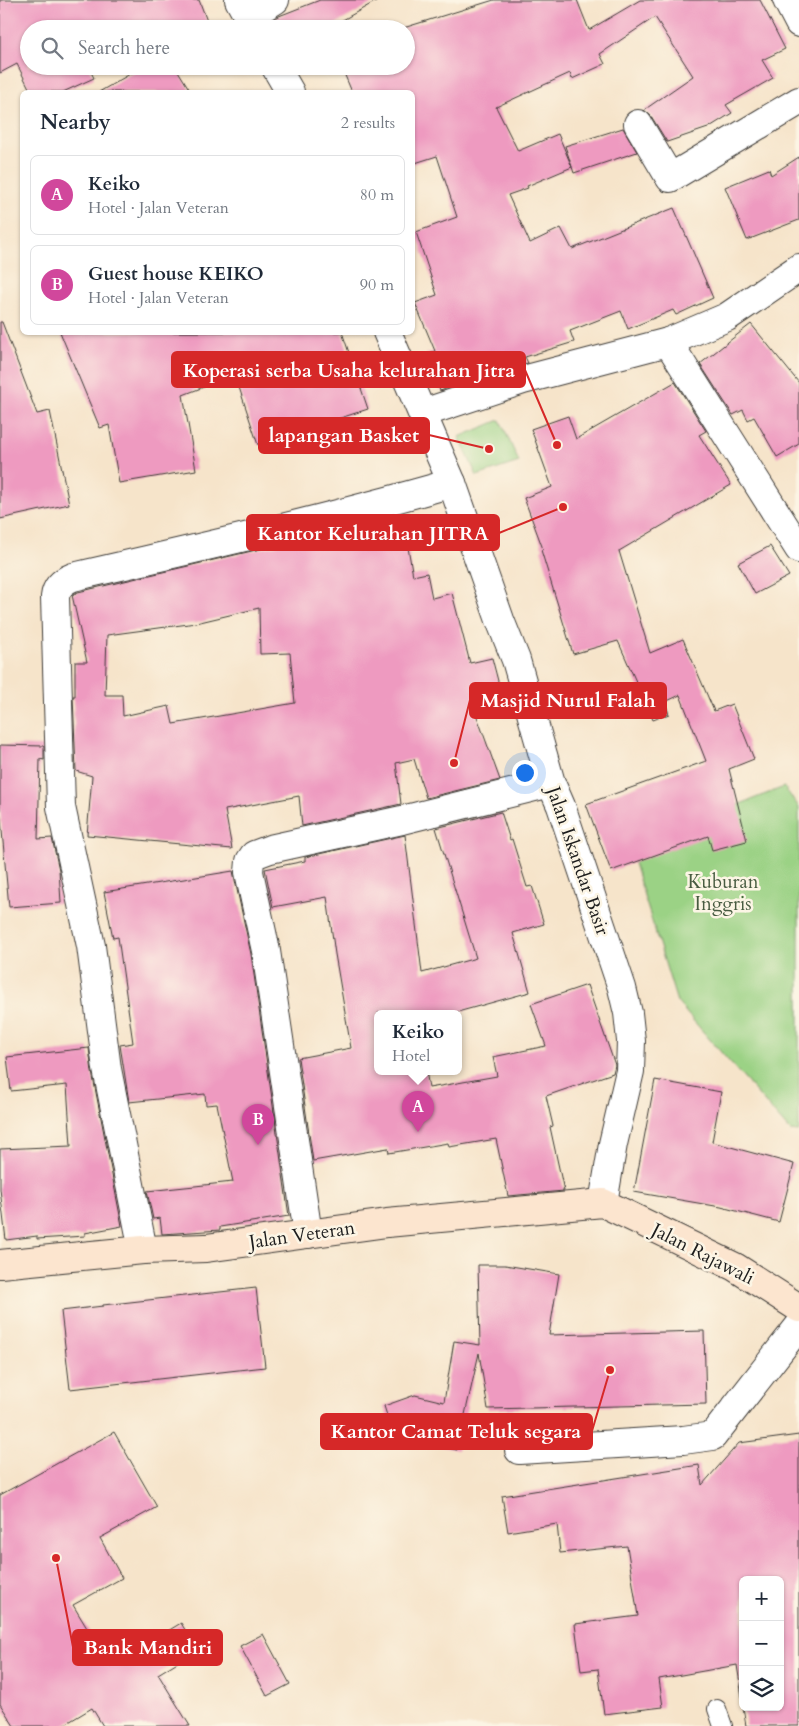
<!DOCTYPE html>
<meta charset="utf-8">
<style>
:root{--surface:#fff;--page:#f6f6f7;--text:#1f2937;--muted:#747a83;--line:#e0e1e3;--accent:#111827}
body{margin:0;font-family:Cardo,serif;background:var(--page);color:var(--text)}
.controls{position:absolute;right:15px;bottom:15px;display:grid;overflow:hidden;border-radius:8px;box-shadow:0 1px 4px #0004}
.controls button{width:45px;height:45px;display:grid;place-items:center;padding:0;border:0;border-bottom:1px solid var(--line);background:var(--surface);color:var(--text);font:25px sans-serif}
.you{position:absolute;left:524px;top:772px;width:18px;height:18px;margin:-12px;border:4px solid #fff;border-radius:50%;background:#1a73e8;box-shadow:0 0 0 8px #1a73e833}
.badge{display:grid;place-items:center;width:32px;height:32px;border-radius:50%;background:var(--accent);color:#fff;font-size:16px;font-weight:700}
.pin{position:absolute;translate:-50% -41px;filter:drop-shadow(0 1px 2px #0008)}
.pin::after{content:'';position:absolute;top:26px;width:18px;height:15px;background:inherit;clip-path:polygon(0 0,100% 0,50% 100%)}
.popup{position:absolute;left:374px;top:1010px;width:88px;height:65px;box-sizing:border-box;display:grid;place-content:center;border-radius:8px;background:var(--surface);filter:drop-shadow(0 1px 4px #0005);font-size:16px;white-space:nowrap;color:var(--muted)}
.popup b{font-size:19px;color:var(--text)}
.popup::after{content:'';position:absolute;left:50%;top:100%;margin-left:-10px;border:10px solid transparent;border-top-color:var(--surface)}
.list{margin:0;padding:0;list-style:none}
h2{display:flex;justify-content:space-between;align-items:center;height:65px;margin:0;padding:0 20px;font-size:21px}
h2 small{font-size:16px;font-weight:400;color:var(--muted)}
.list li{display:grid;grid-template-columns:32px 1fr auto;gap:15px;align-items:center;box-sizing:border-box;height:80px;margin:0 10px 10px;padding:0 10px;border:1px solid var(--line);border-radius:8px}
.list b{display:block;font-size:19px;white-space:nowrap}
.list p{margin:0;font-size:16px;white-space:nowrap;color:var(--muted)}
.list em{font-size:16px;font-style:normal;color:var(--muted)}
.icon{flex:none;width:28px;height:28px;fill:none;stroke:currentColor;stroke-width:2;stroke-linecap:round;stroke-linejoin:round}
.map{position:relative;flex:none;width:799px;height:1726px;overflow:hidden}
.search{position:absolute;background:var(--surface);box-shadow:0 1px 4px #0004;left:20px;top:20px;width:395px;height:55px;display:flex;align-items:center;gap:12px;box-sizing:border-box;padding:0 18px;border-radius:28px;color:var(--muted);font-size:19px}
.panel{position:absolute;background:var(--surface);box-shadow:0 1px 4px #0004;left:20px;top:90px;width:395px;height:245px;border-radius:8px}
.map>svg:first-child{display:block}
.green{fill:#9bd285;stroke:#5c7750}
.building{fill:#ee9ac0;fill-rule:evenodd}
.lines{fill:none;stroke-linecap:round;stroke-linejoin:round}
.lane-casing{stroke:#3d3a36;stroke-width:20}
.street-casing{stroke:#3d3a36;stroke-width:30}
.secondary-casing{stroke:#3d3a36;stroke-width:30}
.lane{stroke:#fff;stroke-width:18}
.street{stroke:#fff;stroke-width:28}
.secondary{stroke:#fce5cf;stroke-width:28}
.labels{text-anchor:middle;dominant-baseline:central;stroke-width:5;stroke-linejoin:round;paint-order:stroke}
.street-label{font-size:19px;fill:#1c1c1c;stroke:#fcf5e5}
.park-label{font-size:19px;fill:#485c41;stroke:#fcf5e5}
.leader{fill:none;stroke:#d62828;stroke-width:2}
.callout-dot{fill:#d62828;stroke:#fcf5e5;stroke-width:2}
.callout{fill:#d62828;stroke:#d62828;stroke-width:2}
.callout-label{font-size:20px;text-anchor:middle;font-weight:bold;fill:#fff}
</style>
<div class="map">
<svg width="799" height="1726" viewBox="0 0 799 1726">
<rect width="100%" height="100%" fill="#fcf5e5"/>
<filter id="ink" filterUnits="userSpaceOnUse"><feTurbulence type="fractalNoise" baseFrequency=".02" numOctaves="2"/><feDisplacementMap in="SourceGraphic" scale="10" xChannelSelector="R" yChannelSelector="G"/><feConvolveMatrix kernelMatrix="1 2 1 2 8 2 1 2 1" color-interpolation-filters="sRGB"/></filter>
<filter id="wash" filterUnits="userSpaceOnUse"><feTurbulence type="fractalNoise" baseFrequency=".0096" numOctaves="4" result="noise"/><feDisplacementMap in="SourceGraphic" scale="20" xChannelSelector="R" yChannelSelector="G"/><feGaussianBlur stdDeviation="1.12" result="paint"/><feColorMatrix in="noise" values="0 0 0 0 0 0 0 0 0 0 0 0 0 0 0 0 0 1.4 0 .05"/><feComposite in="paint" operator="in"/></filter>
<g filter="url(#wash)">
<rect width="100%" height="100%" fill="#f6e4ca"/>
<!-- green -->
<g class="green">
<path d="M500,420L519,462L477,476L459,437Z"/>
<path d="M784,787L799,807V1132L790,1131L677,1002L629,847Z"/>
</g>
<g id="blocks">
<!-- building -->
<g class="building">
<path d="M0,0H199L210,29H29V66H88L94,78L63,92H31L17,64L0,73Z"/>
<path d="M320,0H378L327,29H271L269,22L279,16Z"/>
<path d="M494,0H577L589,30L640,0H760L785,49L762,60L773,78L726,105L732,113L708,128L667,142L651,116L644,110L693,76L655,17L600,54L605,64L572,79L570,73L496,107L518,151L558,134L572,167L527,186L528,188L508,195L530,243L561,228L572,249L674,208L713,298L676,315L673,310L628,329L621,311L570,331L574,342L525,357L528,363L501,371L500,369L440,391L426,354L435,351L415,303L437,295L416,232L457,217L437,156L412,164V92H352L341,66H406V29H400Z"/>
<path d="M144,66H175L191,92H99Z"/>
<path d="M623,128L637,152L574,173L565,146Z"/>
<path d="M799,157V220L747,240L725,187L769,169L771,175Z"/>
<path d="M0,322H2L37,414L50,411L69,504L0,519Z"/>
<path d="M751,324L799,383V444L777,457L754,417L748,420L743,410L733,415L700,364Z"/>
<path d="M60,332H342L368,409L258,445L235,375L183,395L196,470L119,483L109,425L100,428Z"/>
<path d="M675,382L706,431L699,435L731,485L619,551L650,653L683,639L714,711L732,704L754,759L729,769L747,841L712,850L708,836L611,871L586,804L706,761L680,695L665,702L669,714L653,720L618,641L573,654L541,550L543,549L524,498L552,487L531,429L568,416L576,439Z"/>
<path d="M402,513L413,576L427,573L432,598L452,593L470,663L492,658L504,704L475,711L500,780L426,798L414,759L396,763L401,804L302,826L299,796L225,810L232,849L87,835L92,776L76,771L73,696H75V662H87L72,595L78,592L345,529ZM259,608L260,654L290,653L295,703L173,724L169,706L123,716L122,695H105L107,635L196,623Z"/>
<path d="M770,546L789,576L755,594L738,563Z"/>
<path d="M0,745L44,746V760L40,759L38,839L52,838L59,870L61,903L9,907L0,809Z"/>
<path d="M501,812L510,840L512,839L527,887L532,886L544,924L513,933L530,992L454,1013H378V1071H426L429,1088L497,1076L493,1057L546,1046L531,1004L587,985L615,1065L613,1073L546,1096L553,1126L550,1127L564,1191L508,1196L496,1139L449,1147L448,1143L389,1153L388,1148L313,1161L298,1058L351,1048L335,954L327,897L273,907L265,869L305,861V857L405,835L422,973L476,958L436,828Z"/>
<path d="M233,871L251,954L289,1216L220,1227V1230L162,1234L160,1218L153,1219L147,1191L233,1182L217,1104L206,1105L205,1094L129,1102L120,1045L133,1043L118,937L113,938L104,892Z"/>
<path d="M89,1048L92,1072L122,1226L85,1233V1236L37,1239V1236L6,1240L0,1189V1149L71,1146L67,1085L11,1091L7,1057Z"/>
<path d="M655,1080L721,1092L712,1142L794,1164L779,1222L721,1207L634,1192Z"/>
<path d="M478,1265H505L559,1274L549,1335L704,1331L706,1404L488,1409L479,1353L457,1450L416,1441L397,1447L384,1406L415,1395L444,1402L454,1341L480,1345Z"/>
<path d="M256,1288L265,1367L70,1389L61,1311L103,1306V1305Z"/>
<path d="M114,1432L157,1507L100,1538L122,1578L73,1605L110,1666L181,1623L197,1650L158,1674L190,1726H103L92,1708L62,1726H14L0,1704V1495Z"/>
<path d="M799,1435V1726H746L743,1707H780V1580H743V1703L737,1665L659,1679L663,1707L604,1714L598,1669L581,1671L575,1624L638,1616L627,1546L560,1553L557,1524L508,1532L502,1496L699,1465L702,1485L739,1443Z"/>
<path d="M263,1634L290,1684L267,1696L240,1646Z"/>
</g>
</g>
</g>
<g filter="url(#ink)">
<use href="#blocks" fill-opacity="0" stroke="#3d3a36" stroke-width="1"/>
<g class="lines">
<defs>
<path id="lane" d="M717,1709L723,1726"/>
<g id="street">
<path d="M239,0L255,29"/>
<path d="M787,0L799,23"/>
<path d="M249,16L275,0"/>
<path d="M275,66L290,92"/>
<path d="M638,124L670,178L799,101"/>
<path d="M387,332L452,483L500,620L516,660L551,783L561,806L622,988L628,1013L631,1041L630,1071L613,1144L603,1203"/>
<path d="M668,342L799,549"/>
<path d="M423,413L523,380L668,342L727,317L799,268"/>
<path d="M308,1234L266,951L249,872L250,861L254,855L270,849L402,820L551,783"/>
<path d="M143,1250L107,1069L91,946L61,807L55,597C56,587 63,581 73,577C200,548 327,519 452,483"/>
<path d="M519,1450L683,1440L713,1436L799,1326"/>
</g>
<path id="secondary" d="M0,1264L143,1250L206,1248L387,1223L603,1203L735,1267L799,1308"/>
</defs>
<!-- lane casing -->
<use href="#lane" class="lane-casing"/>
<!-- street casing -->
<use href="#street" class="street-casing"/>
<!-- secondary casing -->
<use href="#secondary" class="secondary-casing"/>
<!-- lane -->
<use href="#lane" class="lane"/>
<!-- street -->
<use href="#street" class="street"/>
<!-- secondary -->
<use href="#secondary" class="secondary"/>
</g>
</g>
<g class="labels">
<!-- street labels -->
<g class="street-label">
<text transform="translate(578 861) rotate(71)">Jalan Iskandar Basir</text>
<text transform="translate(302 1235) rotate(-8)">Jalan Veteran</text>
<text transform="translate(703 1254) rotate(27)">Jalan Rajawali</text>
</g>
<!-- park labels -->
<g class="park-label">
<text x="723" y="882">Kuburan<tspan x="723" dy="22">Inggris</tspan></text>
</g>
</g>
<!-- callouts -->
<path class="leader" d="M557 445L525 370M489 449L429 435M563 507L499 533M454 763L470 700M610 1370L592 1431M56 1558L73 1647"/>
<g class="callout-dot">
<circle cx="557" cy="445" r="5"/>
<circle cx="489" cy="449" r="5"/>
<circle cx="563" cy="507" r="5"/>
<circle cx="454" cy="763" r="5"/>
<circle cx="610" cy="1370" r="5"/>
<circle cx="56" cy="1558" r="5"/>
</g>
<g class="callout">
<rect x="172" y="352" width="353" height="35" rx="5"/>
<rect x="259" y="418" width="170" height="35" rx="5"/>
<rect x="247" y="515" width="252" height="35" rx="5"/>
<rect x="470" y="683" width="196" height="35" rx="5"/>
<rect x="321" y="1414" width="271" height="35" rx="5"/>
<rect x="73" y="1630" width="149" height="35" rx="5"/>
</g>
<g class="callout-label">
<text x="349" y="377">Koperasi serba Usaha kelurahan Jitra</text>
<text x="344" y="442">lapangan Basket</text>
<text x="373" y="540">Kantor Kelurahan JITRA</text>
<text x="568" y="707">Masjid Nurul Falah</text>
<text x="456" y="1438">Kantor Camat Teluk segara</text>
<text x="148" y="1654">Bank Mandiri</text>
</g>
</svg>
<div class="controls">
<button>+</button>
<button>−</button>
<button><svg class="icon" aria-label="layers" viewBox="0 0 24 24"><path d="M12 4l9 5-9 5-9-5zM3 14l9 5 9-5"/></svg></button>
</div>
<div class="you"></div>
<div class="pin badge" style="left:418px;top:1132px;background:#d1479c">A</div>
<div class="popup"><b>Keiko</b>Hotel</div>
<div class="pin badge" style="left:258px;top:1145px;background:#d1479c">B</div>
<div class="search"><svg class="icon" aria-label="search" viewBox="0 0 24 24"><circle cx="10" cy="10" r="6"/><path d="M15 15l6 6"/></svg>Search here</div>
<section class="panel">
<h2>Nearby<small>2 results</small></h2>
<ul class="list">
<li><span class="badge" style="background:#d1479c">A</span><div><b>Keiko</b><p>Hotel · Jalan Veteran</p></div><em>80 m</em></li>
<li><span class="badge" style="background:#d1479c">B</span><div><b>Guest house KEIKO</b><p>Hotel · Jalan Veteran</p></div><em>90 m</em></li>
</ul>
</section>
</div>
